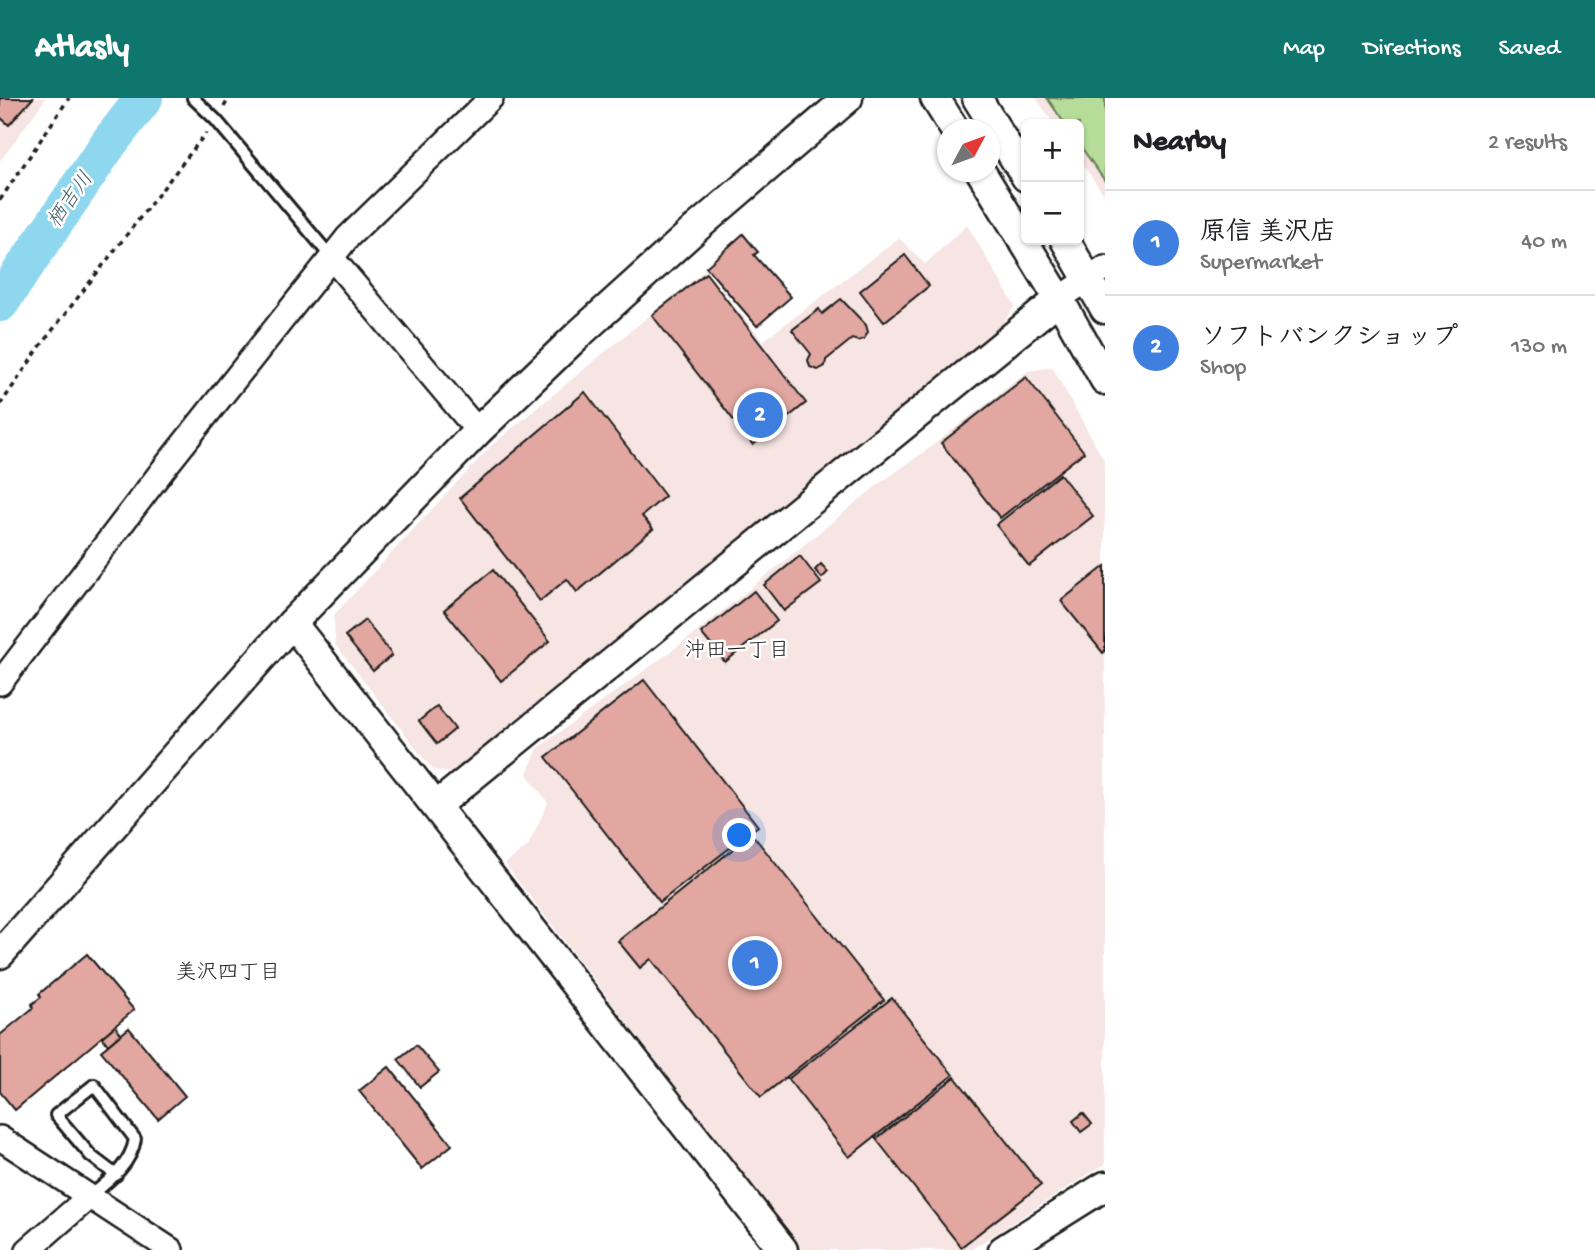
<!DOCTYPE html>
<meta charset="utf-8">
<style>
:root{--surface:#fff;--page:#f6f6f6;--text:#202124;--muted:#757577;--line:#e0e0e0;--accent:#0f766e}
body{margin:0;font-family:"Gochi Hand","Klee One",sans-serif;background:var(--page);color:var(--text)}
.controls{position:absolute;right:21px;top:21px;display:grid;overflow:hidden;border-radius:10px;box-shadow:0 2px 5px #0004}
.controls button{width:63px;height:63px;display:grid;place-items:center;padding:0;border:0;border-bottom:2px solid var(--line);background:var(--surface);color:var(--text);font:35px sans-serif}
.compass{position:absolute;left:937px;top:21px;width:63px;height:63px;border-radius:50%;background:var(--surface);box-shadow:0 2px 5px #0004;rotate:49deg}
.you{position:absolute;left:740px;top:738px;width:24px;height:24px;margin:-18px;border:5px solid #fff;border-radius:50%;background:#1a73e8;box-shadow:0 0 0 10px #1a73e833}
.badge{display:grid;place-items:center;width:46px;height:46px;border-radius:50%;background:var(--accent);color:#fff;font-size:23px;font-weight:700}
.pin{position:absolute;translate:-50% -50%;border:4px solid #fff;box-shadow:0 2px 7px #0006}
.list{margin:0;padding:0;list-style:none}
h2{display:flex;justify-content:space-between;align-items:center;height:91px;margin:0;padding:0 28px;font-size:30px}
h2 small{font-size:23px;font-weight:400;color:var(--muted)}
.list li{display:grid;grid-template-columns:46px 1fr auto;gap:21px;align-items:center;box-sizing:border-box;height:105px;padding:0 28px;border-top:2px solid var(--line)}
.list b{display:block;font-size:26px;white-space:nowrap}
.list p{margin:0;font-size:23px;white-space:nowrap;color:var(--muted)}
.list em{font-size:23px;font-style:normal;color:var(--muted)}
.map{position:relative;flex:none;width:1105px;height:1152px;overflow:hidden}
header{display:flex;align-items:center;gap:42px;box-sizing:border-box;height:98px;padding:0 35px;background:var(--accent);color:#fff}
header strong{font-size:33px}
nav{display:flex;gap:38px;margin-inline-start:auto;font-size:24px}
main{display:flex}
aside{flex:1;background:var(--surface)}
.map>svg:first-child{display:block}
.built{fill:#f6e5e2}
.garden{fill:#b5dd99;stroke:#687c5a;stroke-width:2}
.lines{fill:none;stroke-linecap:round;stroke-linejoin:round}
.river{stroke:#8ed7ef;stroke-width:38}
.building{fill:#e1a7a0;stroke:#1c1c1c;stroke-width:2}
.service-casing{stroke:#1c1c1c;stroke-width:16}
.minor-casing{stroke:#1c1c1c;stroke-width:28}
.tertiary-casing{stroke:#1c1c1c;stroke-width:33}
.path{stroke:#1c1c1c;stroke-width:3.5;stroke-dasharray:5 5;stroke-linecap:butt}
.service{stroke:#fff;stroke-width:10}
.minor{stroke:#fff;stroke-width:23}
.tertiary{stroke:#fff;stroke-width:28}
.labels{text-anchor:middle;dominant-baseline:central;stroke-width:5;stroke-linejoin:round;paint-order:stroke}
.water-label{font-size:21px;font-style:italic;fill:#445d66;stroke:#fff}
.neighbourhood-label{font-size:21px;fill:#1c1c1c;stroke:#fff}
</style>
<header>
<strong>Atlasly</strong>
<nav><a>Map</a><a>Directions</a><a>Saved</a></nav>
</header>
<main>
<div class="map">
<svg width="1105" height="1152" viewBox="0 0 1105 1152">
<rect width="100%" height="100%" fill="#fff"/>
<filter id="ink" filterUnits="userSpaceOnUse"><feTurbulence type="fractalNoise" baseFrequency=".0143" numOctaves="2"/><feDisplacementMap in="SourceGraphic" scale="14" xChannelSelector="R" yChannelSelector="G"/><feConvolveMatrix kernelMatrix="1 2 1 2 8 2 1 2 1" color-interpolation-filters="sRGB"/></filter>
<g filter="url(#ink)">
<!-- built -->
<g class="built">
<path d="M0,0H46L0,63Z"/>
<path d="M1036,0H1105V98L1079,61V26H1054Z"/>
<path d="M967,127L1015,208L1004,224L451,675L433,672L335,546L334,517L491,348L705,172L763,243L899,140L925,166Z"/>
<path d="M1052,269L1105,364V1066L970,1152H802L505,766L528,748L548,705L527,676L538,650L688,541L879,386L931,349L1028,273Z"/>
</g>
<!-- garden -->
<path class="garden" d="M1047,0H1105V83L1079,46V26H1065Z"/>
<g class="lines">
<!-- river -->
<path class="river" d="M0,205L109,45L144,0"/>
</g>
<!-- building -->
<g class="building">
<path d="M0,0H33L9,27L0,19Z"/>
<path d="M743,136L758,154L754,157L791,199L757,228L706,169Z"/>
<path d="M905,157L929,188L884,224L860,193Z"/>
<path d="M706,175L806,305L753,347L652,217Z"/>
<path d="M841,201L866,227L868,234L864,241L858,243L852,241L826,262L825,268L818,272L810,269L808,262L811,256L792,232L819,211L822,216Z"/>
<path d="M1026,279L1084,354L1000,420L941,345Z"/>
<path d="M585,294L665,398L642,418L653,431L577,494L567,481L540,503L460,400Z"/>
<path d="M1060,376L1093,418L1029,468L996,427Z"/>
<path d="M800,458L821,485L784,513L764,487Z"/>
<path d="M821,466L828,474L822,480L815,472Z"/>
<path d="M1105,468V553L1103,555L1061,503Z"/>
<path d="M493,472L550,543L501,583L444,512Z"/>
<path d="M754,493L777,523L725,564L701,535Z"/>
<path d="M365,522L392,557L373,573L345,538Z"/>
<path d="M644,582L758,728L660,804L546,659Z"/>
<path d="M437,608L455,631L437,646L419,623Z"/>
<path d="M752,736L884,902L761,999L651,861L640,870L618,843Z"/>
<path d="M87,856L134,912L15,1012L0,994V937L33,910L32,906L41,899L39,896Z"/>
<path d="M892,900L953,977L849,1059L788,981Z"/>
<path d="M115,928L121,936L108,947L102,939Z"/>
<path d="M129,930L185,998L158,1021L101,953Z"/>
<path d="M416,947L439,974L420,989L398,961Z"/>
<path d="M389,969L452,1047L422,1071L359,993Z"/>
<path d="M955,979L1041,1087L961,1149L876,1041Z"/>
<path d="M1083,1015L1092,1026L1081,1034L1073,1023Z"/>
</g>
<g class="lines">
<defs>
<g id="service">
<path d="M193,0L216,22L332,160"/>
<path d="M89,1099C109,1083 131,1067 135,1041L94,987L56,1017L91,1058L116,1077"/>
</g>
<g id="minor">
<path d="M332,160L478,333"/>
<path d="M1059,201L1105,170"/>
<path d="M0,585L165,369L348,139L491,0"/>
<path d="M0,1040L171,1152"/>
<path d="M28,1152L89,1099"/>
</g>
<g id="tertiary">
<path d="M935,0L955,32"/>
<path d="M977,0L1026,79"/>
<path d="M981,74L1059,201L1105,282"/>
<path d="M1065,142L1105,211"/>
<path d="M292,525L783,1152"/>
<path d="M436,708L1059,201"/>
<path d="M0,856L292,525L478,333L578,237L694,132L848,0"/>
<path d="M1003,1152L1105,1088"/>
</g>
</defs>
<!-- service casing -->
<use href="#service" class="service-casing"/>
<!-- minor casing -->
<use href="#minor" class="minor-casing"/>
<!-- tertiary casing -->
<use href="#tertiary" class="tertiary-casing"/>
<!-- path -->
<g class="path">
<path d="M224,9L229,0"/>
<path d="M0,102L69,0"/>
<path d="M0,307L44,243L206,35"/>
</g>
<!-- service -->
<use href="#service" class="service"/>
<!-- minor -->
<use href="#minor" class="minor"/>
<!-- tertiary -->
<use href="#tertiary" class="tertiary"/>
</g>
</g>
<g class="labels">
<!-- water labels -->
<g class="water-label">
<text transform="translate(72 103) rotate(-55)">栖吉川</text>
</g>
<!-- neighbourhood labels -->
<g class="neighbourhood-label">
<text x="737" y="554">沖田一丁目</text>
<text x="228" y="876">美沢四丁目</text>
</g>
</g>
</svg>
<div class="controls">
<button>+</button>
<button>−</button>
</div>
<svg class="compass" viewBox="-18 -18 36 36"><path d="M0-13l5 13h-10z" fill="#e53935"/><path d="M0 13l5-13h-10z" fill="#757577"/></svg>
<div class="you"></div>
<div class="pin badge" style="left:755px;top:865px;background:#3f7fe0">1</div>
<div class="pin badge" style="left:760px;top:317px;background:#3f7fe0">2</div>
</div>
<aside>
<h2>Nearby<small>2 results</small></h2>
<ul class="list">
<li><span class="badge" style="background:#3f7fe0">1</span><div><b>原信 美沢店</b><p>Supermarket</p></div><em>40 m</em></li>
<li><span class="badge" style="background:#3f7fe0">2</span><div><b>ソフトバンクショップ</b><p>Shop</p></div><em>130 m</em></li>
</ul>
</aside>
</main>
